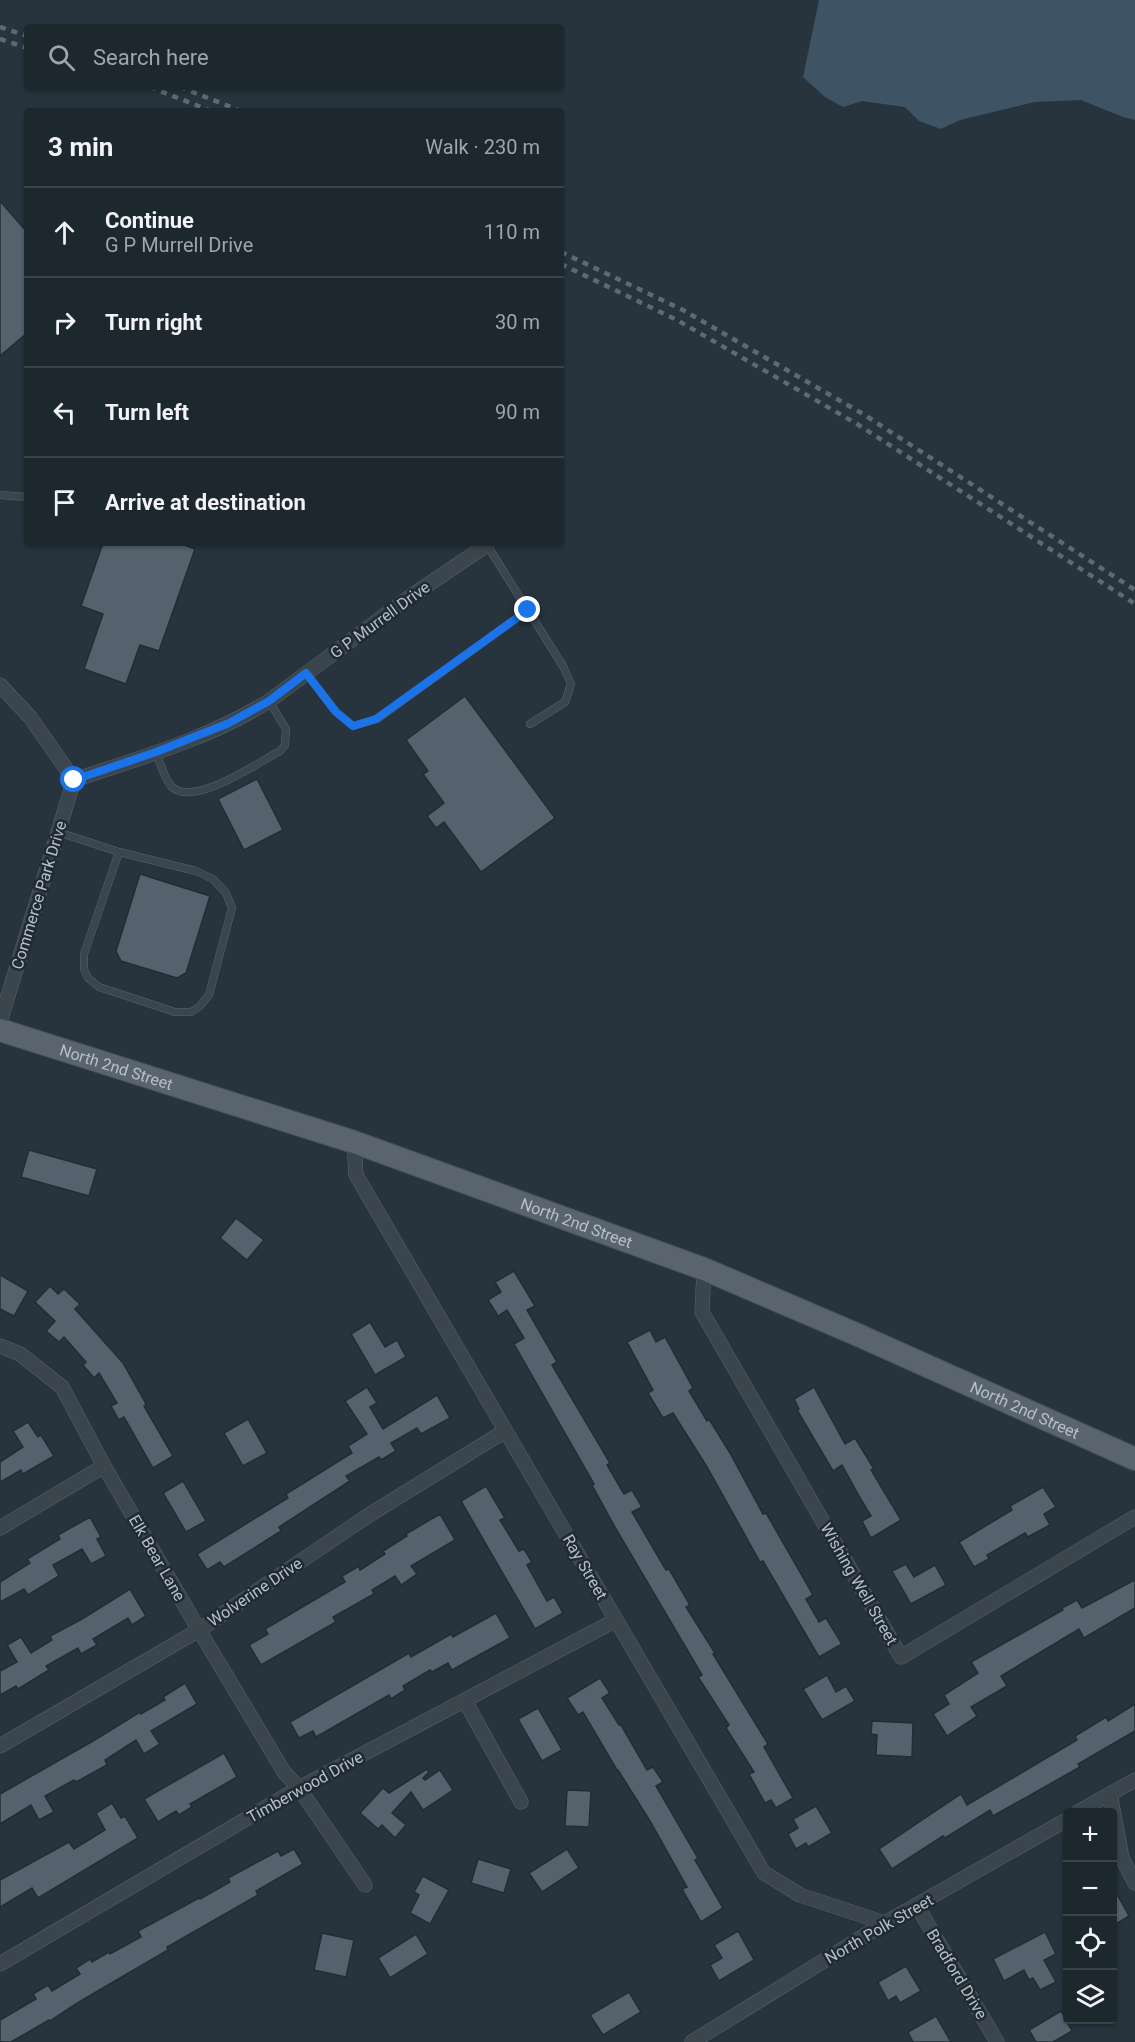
<!DOCTYPE html>
<meta charset="utf-8">
<style>
:root{--surface:#1d272e;--page:#252f36;--text:#f1f3f6;--muted:#a0a5aa;--line:#3b444a}
body{margin:0;font-family:Roboto,sans-serif;background:var(--page);color:var(--text)}
.controls{position:absolute;right:18px;bottom:18px;display:grid;overflow:hidden;border-radius:6px;box-shadow:0 2px 4px #0004}
.controls button{width:54px;height:54px;display:grid;place-items:center;padding:0;border:0;border-bottom:2px solid var(--line);background:var(--surface);color:var(--text);font:30px sans-serif}
.stop{position:absolute;width:18px;height:18px;margin:-14px;border:4px solid #1a73e8;border-radius:50%;background:#fff}
.stop.end{background:#1a73e8;border-color:#fff;box-shadow:0 2px 6px #0008}
.list{margin:0;padding:0;list-style:none}
h2{display:flex;justify-content:space-between;align-items:center;height:78px;margin:0;padding:0 24px;font-size:26px}
h2 small{font-size:20px;font-weight:400;color:var(--muted)}
.list li{display:grid;grid-template-columns:39px 1fr auto;gap:18px;align-items:center;box-sizing:border-box;height:90px;padding:0 24px;border-top:2px solid var(--line)}
.list b{display:block;font-size:22px;white-space:nowrap}
.list p{margin:0;font-size:20px;white-space:nowrap;color:var(--muted)}
.list em{font-size:20px;font-style:normal;color:var(--muted)}
.icon{flex:none;width:33px;height:33px;fill:none;stroke:currentColor;stroke-width:2;stroke-linecap:round;stroke-linejoin:round}
.map{position:relative;flex:none;width:1135px;height:2042px;overflow:hidden}
.search{position:absolute;background:var(--surface);box-shadow:0 2px 4px #0004;left:24px;top:24px;width:540px;height:66px;display:flex;align-items:center;gap:15px;box-sizing:border-box;padding:0 21px;border-radius:6px;color:var(--muted);font-size:22px}
.panel{position:absolute;background:var(--surface);box-shadow:0 2px 4px #0004;left:24px;top:108px;width:540px;height:438px;border-radius:6px}
.map>svg:first-child{display:block}
.water{fill:#3e5465}
.building{fill:#55626e;stroke:#222c35;stroke-width:1.5}
.lines{fill:none;stroke-linecap:round;stroke-linejoin:round}
.lane-casing{stroke:#59636c;stroke-width:8}
.street-casing{stroke:#59636c;stroke-width:15}
.primary-casing{stroke:#47515a;stroke-width:24}
.lane{stroke:#3b454e;stroke-width:7}
.street{stroke:#3b454e;stroke-width:14}
.primary{stroke:#59646e;stroke-width:22}
.rail{stroke:#5d6a75;stroke-width:4.5;stroke-dasharray:6 6;stroke-linecap:butt}
.route{stroke:#1a73e8;stroke-width:8}
.labels{text-anchor:middle;dominant-baseline:central;stroke-width:5;stroke-linejoin:round;paint-order:stroke}
.street-label{font-size:16px;fill:#b7c0c9;stroke:#1f2a33}
</style>
<div class="map">
<svg width="1135" height="2042" viewBox="0 0 1135 2042">
<rect width="100%" height="100%" fill="#27343e"/>
<!-- water -->
<path class="water" d="M819,0H1135V120L1123,117L1081,100L1035,102L960,120L941,129L919,121L905,107L862,101L843,107L825,97L803,77Z"/>
<!-- building -->
<g class="building">
<path d="M0,201L27,232V333L0,356Z"/>
<path d="M103,543H179L195,549L159,651L140,645L126,684L84,669L103,614L81,606Z"/>
<path d="M465,696L555,818L481,872L444,822L436,828L427,816L444,803L423,774L428,771L406,740Z"/>
<path d="M257,779L283,830L244,850L218,799Z"/>
<path d="M140,874L210,896L186,973L177,978L121,961L116,951Z"/>
<path d="M29,1150L97,1169L89,1196L21,1177Z"/>
<path d="M236,1218L264,1240L247,1260L220,1238Z"/>
<path d="M514,1271L535,1306L527,1310L557,1362L552,1365L610,1463L607,1465L624,1494L632,1490L642,1507L632,1512L666,1570L669,1569L690,1605L686,1607L715,1653L713,1654L768,1744L764,1747L793,1798L776,1808L771,1800L765,1803L749,1774L754,1772L726,1728L729,1725L698,1677L702,1675L616,1529L592,1485L594,1484L514,1344L524,1338L507,1310L498,1316L488,1300L501,1292L495,1282Z"/>
<path d="M0,1275L28,1291L14,1316L0,1309Z"/>
<path d="M50,1286L58,1294L64,1289L80,1304L75,1309L123,1363L146,1404L144,1406L173,1456L153,1468L124,1417L119,1420L111,1406L117,1403L99,1373L94,1378L83,1365L86,1362L64,1337L59,1342L46,1331L55,1321L35,1302Z"/>
<path d="M370,1322L385,1347L397,1340L406,1357L375,1375L351,1334Z"/>
<path d="M650,1330L656,1342L665,1337L693,1388L689,1391L707,1421L709,1419L730,1453L763,1514L766,1513L813,1595L806,1599L819,1622L826,1618L842,1644L819,1657L763,1561L760,1562L707,1467L673,1413L663,1418L648,1393L653,1390L627,1342Z"/>
<path d="M367,1387L377,1403L370,1407L383,1429L437,1395L450,1418L421,1434L417,1428L391,1443L396,1451L381,1460L379,1457L346,1476L350,1481L279,1527L281,1531L224,1567L220,1562L207,1570L197,1554L288,1498L286,1494L352,1453L348,1446L367,1434L345,1401Z"/>
<path d="M814,1387L845,1444L855,1438L874,1469L871,1470L901,1520L871,1538L862,1521L871,1516L859,1496L842,1465L833,1471L797,1410L799,1409L794,1399Z"/>
<path d="M248,1419L267,1453L243,1466L224,1433Z"/>
<path d="M28,1422L38,1437L41,1435L54,1456L23,1474L21,1470L0,1482V1462L23,1447L13,1431Z"/>
<path d="M183,1481L206,1521L186,1532L163,1493Z"/>
<path d="M486,1486L505,1518L500,1520L519,1551L524,1549L532,1562L527,1565L547,1601L554,1597L563,1613L535,1629L461,1501Z"/>
<path d="M1043,1487L1056,1507L1044,1514L1050,1525L1028,1537L1025,1533L987,1555L989,1559L974,1567L959,1542L1012,1510L1010,1506Z"/>
<path d="M440,1514L455,1540L411,1566L417,1574L401,1585L395,1576L372,1590L374,1594L333,1617L336,1622L261,1665L249,1645L268,1634L265,1629L345,1582L342,1576L359,1566L360,1570L385,1554L383,1551L407,1536L406,1534Z"/>
<path d="M90,1517L101,1537L97,1539L106,1556L91,1564L82,1549L53,1565L59,1576L28,1595L24,1589L0,1602V1582L30,1563L27,1559L60,1539L58,1535Z"/>
<path d="M906,1564L914,1577L935,1565L946,1585L911,1604L892,1571Z"/>
<path d="M1135,1580V1608L1084,1638L1079,1629L1001,1676L1007,1686L971,1707L977,1716L947,1736L933,1714L949,1704L944,1695L978,1673L971,1662L1063,1610L1062,1608L1077,1600L1082,1608Z"/>
<path d="M130,1589L146,1616L132,1625L128,1618L93,1639L97,1645L81,1654L78,1648L46,1666L49,1670L18,1689L16,1686L0,1695V1671L17,1662L7,1645L21,1637L31,1653L52,1640L50,1636L82,1619Z"/>
<path d="M496,1613L510,1638L452,1670L448,1663L432,1672L430,1670L403,1686L405,1690L391,1699L389,1695L316,1737L313,1731L299,1738L290,1722L409,1653L411,1657L451,1634L453,1637Z"/>
<path d="M827,1675L836,1692L846,1686L855,1701L822,1720L803,1689Z"/>
<path d="M600,1678L610,1693L602,1698L619,1725H621L647,1770L653,1767L663,1782L656,1786L698,1858L695,1860L723,1908L701,1922L682,1889L687,1887L650,1821L618,1770H617L583,1712L578,1715L567,1698Z"/>
<path d="M185,1683L197,1704L151,1731L160,1744L144,1754L136,1740L105,1760L107,1765L76,1782L74,1780L45,1796L54,1812L39,1820L31,1805L0,1824V1794L93,1741L140,1712L141,1714L165,1700L163,1697Z"/>
<path d="M1135,1704V1731L1078,1764L1080,1767L993,1816L990,1810L945,1838L943,1836L892,1869L879,1849L961,1794L967,1805L1077,1740L1075,1736L1106,1717L1108,1721Z"/>
<path d="M538,1708L562,1750L542,1761L518,1719Z"/>
<path d="M872,1721L913,1723L912,1757L876,1755L877,1735L871,1734Z"/>
<path d="M224,1753L237,1777L190,1804L192,1807L179,1815L176,1811L158,1822L144,1799Z"/>
<path d="M427,1769L429,1772L423,1778L425,1780L440,1770L453,1790L423,1810L411,1792L392,1813L406,1825L395,1838L382,1825L378,1829L360,1813L383,1788L389,1793Z"/>
<path d="M567,1790L591,1791L589,1827L565,1826Z"/>
<path d="M112,1803L121,1818L125,1816L138,1838L38,1898L32,1888L0,1907V1880L69,1842L74,1849L105,1830L96,1813Z"/>
<path d="M816,1806L832,1833L808,1847L806,1843L796,1849L788,1834L798,1828L793,1819Z"/>
<path d="M294,1849L303,1864L256,1891L258,1895L167,1947L168,1950L79,2002L50,2021L49,2020L11,2042H0V2020L36,1999L33,1994L48,1985L52,1991L80,1974L76,1968L90,1959L92,1962L109,1952L110,1954L141,1937L138,1931L199,1898L200,1899L230,1882L228,1878L278,1851L281,1856Z"/>
<path d="M567,1849L579,1868L542,1892L529,1873Z"/>
<path d="M478,1859L511,1869L504,1893L471,1883Z"/>
<path d="M423,1876L449,1890L430,1924L410,1913L419,1895L414,1892Z"/>
<path d="M1113,1887L1129,1916L1113,1926Z"/>
<path d="M738,1931L754,1960L719,1981L710,1965L722,1958L714,1945Z"/>
<path d="M1045,1932L1056,1954L1044,1960L1056,1982L1040,1990L1033,1978L1029,1980L1024,1970L1004,1981L993,1959Z"/>
<path d="M322,1933L354,1940L346,1977L314,1970Z"/>
<path d="M416,1934L428,1954L390,1978L378,1958Z"/>
<path d="M906,1966L921,1991L900,2003L896,1996L888,2001L878,1982Z"/>
<path d="M629,1992L641,2012L603,2035L590,2015Z"/>
<path d="M1061,2011L1072,2031L1053,2042H1036L1029,2030Z"/>
<path d="M936,2016L951,2042H913L908,2032Z"/>
</g>
<g class="lines">
<defs>
<g id="lane">
<path d="M0,495L27,497"/>
<path d="M487,545L563,666L571,684L565,702L530,724"/>
<path d="M306,673L336,712L353,726L377,719L528,610"/>
<path d="M156,752C160,763 164,777 171,786C192,809 259,762 280,751L285,745L286,729L269,701"/>
<path d="M58,832L119,852L196,871L213,879L226,893L232,908L209,995L200,1006L191,1012H175L99,987L88,978L84,969V954L119,852"/>
</g>
<g id="street">
<path d="M0,685L30,717L74,780L0,1022"/>
<path d="M74,780C140,758 210,738 269,701L411,596L487,545"/>
<path d="M354,1142L356,1175L764,1873L800,1895L885,1923"/>
<path d="M704,1269L702,1312L901,1657L1135,1517"/>
<path d="M0,1346L20,1354L62,1387L104,1466L199,1630L284,1772L299,1788L365,1885"/>
<path d="M0,1528L104,1466"/>
<path d="M465,1701L521,1802"/>
<path d="M0,1746L199,1630L369,1515L505,1431"/>
<path d="M1110,1794L1122,1858L1135,1883"/>
<path d="M1078,1812L1135,1780"/>
<path d="M917,1906L997,2042"/>
<path d="M0,1964L299,1788L616,1620"/>
<path d="M692,2042L885,1923L1068,1819"/>
</g>
<g id="primary">
<path id="s1" d="M0,1030L354,1142L704,1269L858,1335L1135,1459"/>
</g>
</defs>
<!-- lane casing -->
<use href="#lane" class="lane-casing"/>
<!-- street casing -->
<use href="#street" class="street-casing"/>
<!-- primary casing -->
<use href="#primary" class="primary-casing"/>
<!-- lane -->
<use href="#lane" class="lane"/>
<!-- street -->
<use href="#street" class="street"/>
<!-- primary -->
<use href="#primary" class="primary"/>
<!-- rail -->
<g class="rail">
<path d="M0,27L27,36"/>
<path d="M0,39L27,48"/>
<path d="M150,87L211,111"/>
<path d="M180,87L241,111"/>
<path d="M561,252L683,310L863,414L1135,590"/>
<path d="M561,264L677,320L857,424L1135,604"/>
</g>
</g>
<g class="lines">
<!-- route -->
<path class="route" d="M74,780L156,752L229,723L269,701L306,673L336,712L353,726L376,719L528,610"/>
</g>
<g class="labels">
<!-- street labels -->
<g class="street-label">
<text transform="translate(380 620) rotate(-36)">G P Murrell Drive</text>
<text transform="translate(39 895) rotate(-73)">Commerce Park Drive</text>
<text stroke="none"><textPath href="#s1" startOffset="122">North 2nd Street</textPath></text>
<text stroke="none"><textPath href="#s1" startOffset="608">North 2nd Street</textPath></text>
<text stroke="none"><textPath href="#s1" startOffset="1094">North 2nd Street</textPath></text>
<text transform="translate(157 1558) rotate(60)">Elk Bear Lane</text>
<text transform="translate(585 1567) rotate(60)">Ray Street</text>
<text transform="translate(859 1584) rotate(60)">Wishing Well Street</text>
<text transform="translate(255 1592) rotate(-34)">Wolverine Drive</text>
<text transform="translate(305 1787) rotate(-29)">Timberwood Drive</text>
<text transform="translate(879 1929) rotate(-30)">North Polk Street</text>
<text transform="translate(957 1974) rotate(59)">Bradford Drive</text>
</g>
</g>
</svg>
<div class="controls">
<button>+</button>
<button>−</button>
<button><svg class="icon" aria-label="locate" viewBox="0 0 24 24"><circle cx="12" cy="12" r="6"/><path d="M12 2v4M12 18v4M2 12h4M18 12h4"/></svg></button>
<button><svg class="icon" aria-label="layers" viewBox="0 0 24 24"><path d="M12 4l9 5-9 5-9-5zM3 14l9 5 9-5"/></svg></button>
</div>
<div class="stop" style="left:74px;top:780px"></div>
<div class="stop end" style="left:528px;top:610px"></div>
<div class="search"><svg class="icon" aria-label="search" viewBox="0 0 24 24"><circle cx="10" cy="10" r="6"/><path d="M15 15l6 6"/></svg>Search here</div>
<section class="panel">
<h2>3 min<small>Walk · 230 m</small></h2>
<ul class="list">
<li><svg class="icon" aria-label="ahead" viewBox="0 0 24 24"><path d="M12 20V5M6 11l6-6 6 6"/></svg><div><b>Continue</b><p>G P Murrell Drive</p></div><em>110 m</em></li>
<li><svg class="icon" aria-label="right" viewBox="0 0 24 24"><path d="M7 20v-9h11M14 6l5 5-5 5"/></svg><div><b>Turn right</b></div><em>30 m</em></li>
<li><svg class="icon" aria-label="left" viewBox="0 0 24 24"><path d="M17 20v-9H6M10 6l-5 5 5 5"/></svg><div><b>Turn left</b></div><em>90 m</em></li>
<li><svg class="icon" aria-label="arrive" viewBox="0 0 24 24"><path d="M6 21V4h12l-3 4 3 4H6"/></svg><div><b>Arrive at destination</b></div></li>
</ul>
</section>
</div>
